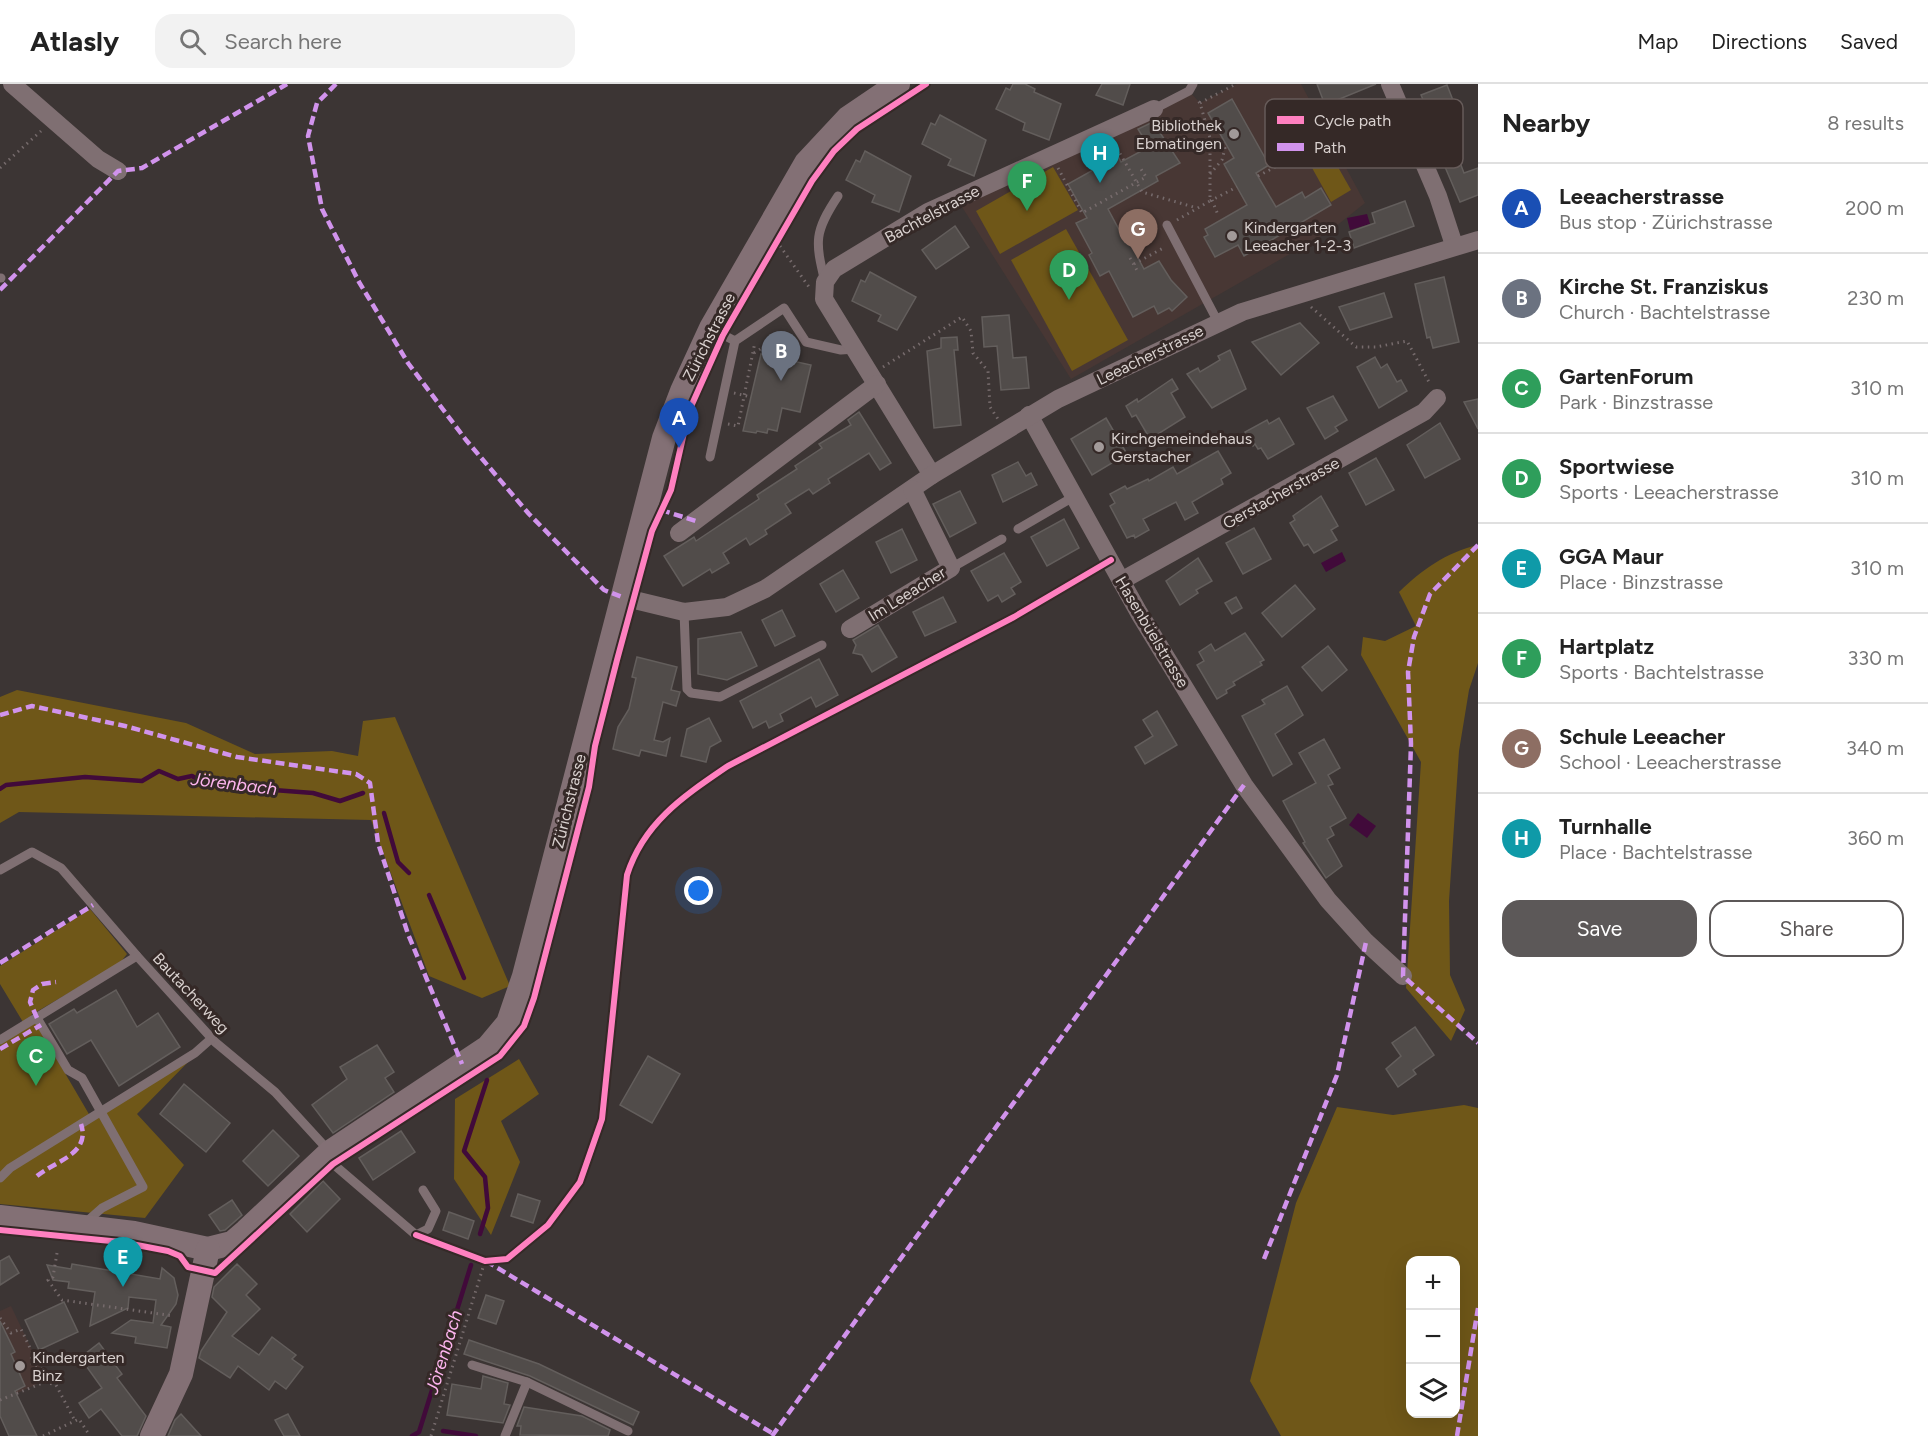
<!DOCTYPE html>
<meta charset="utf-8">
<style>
:root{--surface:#fff;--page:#f2f2f2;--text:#222;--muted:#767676;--line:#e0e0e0;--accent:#5c5858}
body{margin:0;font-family:Figtree,sans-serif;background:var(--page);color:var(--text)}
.controls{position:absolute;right:18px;bottom:18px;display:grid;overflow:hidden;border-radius:12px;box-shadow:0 6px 24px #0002}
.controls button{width:54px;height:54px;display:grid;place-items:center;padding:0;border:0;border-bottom:2px solid var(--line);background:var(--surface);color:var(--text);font:30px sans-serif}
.you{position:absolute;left:699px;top:807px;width:21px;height:21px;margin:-15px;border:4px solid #fff;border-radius:50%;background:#1a73e8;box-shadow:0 0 0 9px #1a73e833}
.badge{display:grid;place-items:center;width:39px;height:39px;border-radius:50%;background:var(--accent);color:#fff;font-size:20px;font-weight:700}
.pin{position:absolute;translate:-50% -50px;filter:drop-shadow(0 2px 3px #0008)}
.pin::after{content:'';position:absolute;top:32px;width:21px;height:18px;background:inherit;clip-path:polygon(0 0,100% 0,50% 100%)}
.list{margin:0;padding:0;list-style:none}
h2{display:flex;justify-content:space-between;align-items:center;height:78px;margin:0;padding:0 24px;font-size:26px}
h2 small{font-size:20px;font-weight:400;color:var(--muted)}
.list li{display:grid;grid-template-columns:39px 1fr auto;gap:18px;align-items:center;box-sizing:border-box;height:90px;padding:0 24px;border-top:2px solid var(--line)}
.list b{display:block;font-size:22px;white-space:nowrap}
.list p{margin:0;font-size:20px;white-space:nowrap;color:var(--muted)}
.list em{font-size:20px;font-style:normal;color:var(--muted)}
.actions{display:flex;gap:12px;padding:18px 24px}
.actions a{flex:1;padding:14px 0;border:2px solid var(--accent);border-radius:18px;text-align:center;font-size:21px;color:var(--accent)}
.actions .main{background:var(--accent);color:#fff}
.icon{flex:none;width:33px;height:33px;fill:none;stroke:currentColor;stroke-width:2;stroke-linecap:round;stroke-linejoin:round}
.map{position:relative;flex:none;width:1478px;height:1352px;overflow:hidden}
header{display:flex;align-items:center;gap:36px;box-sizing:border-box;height:84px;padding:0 30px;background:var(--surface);border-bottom:2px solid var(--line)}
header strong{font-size:28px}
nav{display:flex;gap:33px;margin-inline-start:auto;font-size:21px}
.search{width:420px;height:54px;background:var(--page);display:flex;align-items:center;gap:15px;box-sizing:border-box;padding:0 21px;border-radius:18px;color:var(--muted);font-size:22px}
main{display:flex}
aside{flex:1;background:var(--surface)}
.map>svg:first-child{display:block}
.built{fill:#483734}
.green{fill:#6f5718;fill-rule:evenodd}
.water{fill:#410a3a}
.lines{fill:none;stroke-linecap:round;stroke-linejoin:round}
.stream{stroke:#410a3a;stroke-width:4.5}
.building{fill:#514c4a;stroke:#635e5c;stroke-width:1.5}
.path{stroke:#766b6c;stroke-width:3;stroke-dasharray:1.5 4.5;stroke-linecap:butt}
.lane{stroke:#7f6f72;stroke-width:9}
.street{stroke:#7f6f72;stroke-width:18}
.secondary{stroke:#837075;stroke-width:24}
.quiet{stroke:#d193ec;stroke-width:4.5;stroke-dasharray:9 4.5;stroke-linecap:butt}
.cycleway-casing{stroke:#352927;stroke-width:10}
.cycleway{stroke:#ff80c0;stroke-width:6}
.poi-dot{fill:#a29a99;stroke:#352927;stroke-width:2}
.labels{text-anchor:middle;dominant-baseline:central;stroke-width:6;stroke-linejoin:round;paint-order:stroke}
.poi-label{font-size:16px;fill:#d9d1cf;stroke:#352927;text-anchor:start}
.street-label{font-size:16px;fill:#d9d1cf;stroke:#352927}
.water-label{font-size:18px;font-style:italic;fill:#fdb5ee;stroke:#352927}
.key{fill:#352927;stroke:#665b59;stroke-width:1.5}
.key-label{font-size:16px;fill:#d9d1cf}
</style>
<header>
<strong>Atlasly</strong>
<div class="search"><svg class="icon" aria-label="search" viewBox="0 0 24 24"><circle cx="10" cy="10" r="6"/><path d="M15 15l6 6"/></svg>Search here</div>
<nav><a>Map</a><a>Directions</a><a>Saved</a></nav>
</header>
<main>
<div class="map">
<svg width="1478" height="1352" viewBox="0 0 1478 1352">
<rect width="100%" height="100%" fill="#3c3534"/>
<!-- built -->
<g class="built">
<path d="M1237,0H1301L1365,119L1330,147L1071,295L957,115L1189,7L1200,19Z"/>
<path d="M11,1222L46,1296L0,1317V1227Z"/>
</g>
<!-- green -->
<g class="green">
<path d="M1321,53L1351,106L1331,118L1301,64Z"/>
<path d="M1053,83L1078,126L1000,170L976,127Z"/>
<path d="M1066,145L1128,256L1072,287L1011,176Z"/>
<path d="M1478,461V579L1469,606L1459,667L1449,817L1450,891L1465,926L1451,957L1406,904L1421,678L1361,571L1363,553L1385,557L1416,542L1399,508C1423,485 1445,469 1478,461Z"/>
<path d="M17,606L186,639L255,670L332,667L358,672L363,637L395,633L510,902L482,914L429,892L371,736L19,728L0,739V613Z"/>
<path d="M90,825L127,870L120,879L31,931L93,1037L193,973L137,1030L184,1081L145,1134L0,1120V960L26,943L0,900V882Z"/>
<path d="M519,975L539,1010L501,1037L520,1078L491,1151L454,1095L455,1015Z"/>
<path d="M1464,1021L1478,1024V1352H1281L1250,1297L1296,1119L1337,1023L1393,1031ZM1410,1176H1456V1330H1410Z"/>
</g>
<!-- water -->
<g class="water">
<path d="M1367,130L1370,140L1350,146L1347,134Z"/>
<path d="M1342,468L1346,477L1326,488L1321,479Z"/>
<path d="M1358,729L1376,742L1367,754L1349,741Z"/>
</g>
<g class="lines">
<!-- stream -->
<g class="stream">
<path d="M0,705L6,701L85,693L142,697L159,687L178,695L192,692L207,701L313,709L340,717L363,709"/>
<path d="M384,729L398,778L409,789"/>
<path d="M429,811L464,894"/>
<path d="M480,1150L488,1124L485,1093L464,1067L487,996"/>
<path d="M443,1347L476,1352"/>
<path d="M412,1352L419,1348L471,1181"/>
</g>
</g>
<!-- building -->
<g class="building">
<path d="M1013,0H1025L1035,5L1034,8L1061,20L1049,56L1023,46L1025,39L996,25L1006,4L1010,6Z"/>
<path d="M1102,0H1130L1123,21L1096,11Z"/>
<path d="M1317,0H1376L1325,21Z"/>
<path d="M1447,1L1460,34L1445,40L1464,89L1478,84V111L1460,118L1428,43L1434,41L1421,11Z"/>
<path d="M1232,15L1269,81L1256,89L1276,123L1302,108L1305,114L1321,104L1331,121L1244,172L1238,161L1215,173L1204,153L1208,151L1205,145L1247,121L1224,80L1234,74L1208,29Z"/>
<path d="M940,31L986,56L974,92L948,81L951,75L922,60L931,39L935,41Z"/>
<path d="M1153,38L1180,79L1156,92L1158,97L1108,125L1122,151L1125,150L1144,185L1159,177L1171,196L1187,213L1172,227L1169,224L1158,230L1154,222L1133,233L1109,187L1100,192L1089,171L1092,169L1076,139L1087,134L1068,100L1118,72L1121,78L1149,63L1138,45Z"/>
<path d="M865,67L911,92L899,128L872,118L875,111L846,96L856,76L860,78Z"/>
<path d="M1405,117L1414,142L1354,164L1349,148L1375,139L1372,129Z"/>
<path d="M955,142L969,163L936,185L922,166Z"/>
<path d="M870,188L916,213L897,246L878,237L881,231L852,217L861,196L865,198Z"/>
<path d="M1444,193L1459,258L1433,264L1430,253L1427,254L1415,200Z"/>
<path d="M1384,209L1392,233L1350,246L1339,223Z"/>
<path d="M1009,231L1013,274L1026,273L1029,304L1001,306L997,262L984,263L982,233Z"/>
<path d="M1300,239L1319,259L1281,291L1252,258Z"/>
<path d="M957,253L958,266H954L961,341L934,344L927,267L941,264V254Z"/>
<path d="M1230,266L1246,305L1212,324L1187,290L1198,284L1200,288L1220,276L1218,272Z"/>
<path d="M761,270L811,281L800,328L782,324L777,347L768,345L767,349L757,347L756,349L743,347Z"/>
<path d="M1375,273L1381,284L1387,280L1397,298L1401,296L1407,307L1379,324L1357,283Z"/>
<path d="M1172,295L1178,305L1171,309L1185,333L1150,355L1136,331L1132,333L1126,322L1137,315L1138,318Z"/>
<path d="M1333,312L1347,336L1335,343L1338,347L1325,355L1307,324Z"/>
<path d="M1478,315V345L1464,318Z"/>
<path d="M859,328L891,379L880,386L869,369L828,395L830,399L813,410L809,405L785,420L791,429L765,446L767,450L750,461L746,454L723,469L729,479L712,489L710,485L683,502L664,472L694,453L696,457L759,415L757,411L797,385L795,382L822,364L819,360L851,341L848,336Z"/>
<path d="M1106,334L1127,370L1092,391L1071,355Z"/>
<path d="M1279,334L1294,360L1268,375L1261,364L1258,365L1255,360L1253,362L1245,348L1267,336L1269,340Z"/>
<path d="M1440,339L1460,375L1425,394L1407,361Z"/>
<path d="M1218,367L1231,389L1221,395L1223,400L1192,418L1198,429L1185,436L1176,418L1143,435L1149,446L1135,454L1134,451L1127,454L1110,422L1115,419L1110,410L1125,402L1127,405L1148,395L1149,397L1173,383L1177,390Z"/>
<path d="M1376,374L1394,406L1366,421L1349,389Z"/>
<path d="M1018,378L1026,392L1031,389L1037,401L1003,418L992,391Z"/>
<path d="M960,407L976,439L950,453L933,420Z"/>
<path d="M1321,412L1338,442L1331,446L1337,456L1314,469L1308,460L1304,462L1290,439L1295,436L1293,432Z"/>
<path d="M1064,435L1079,464L1047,482L1031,453Z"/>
<path d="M1254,444L1271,475L1243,490L1226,459Z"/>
<path d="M902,445L917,476L891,489L876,458Z"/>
<path d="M1004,469L1021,498L1011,504L1015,510L1002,518L998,511L988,517L971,487Z"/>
<path d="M1198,474L1212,497L1196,506L1198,509L1180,521L1166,497Z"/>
<path d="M843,486L859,514L836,528L820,500Z"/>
<path d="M1295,501L1315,525L1282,553L1262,529Z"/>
<path d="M943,513L956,538L925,552L913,528Z"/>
<path d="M1236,513L1242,524L1232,530L1225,519Z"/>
<path d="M782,526L795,552L775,562L762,536Z"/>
<path d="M878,541L897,573L872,588L862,571L853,569L856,561L853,556Z"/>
<path d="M741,548L757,582L727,596L698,590V555Z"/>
<path d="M1245,549L1264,576L1260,578L1262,581L1233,598L1235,601L1226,606L1227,609L1217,615L1197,581L1204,577L1199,568L1211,560L1215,567Z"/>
<path d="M1328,562L1347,586L1322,607L1302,583Z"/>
<path d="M637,573L677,583L671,606L680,608L676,622L663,618L654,656L663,658L670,654L666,672L641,666L639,672L613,665L618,643L629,625L636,594L632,593Z"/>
<path d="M819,575L838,611L816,623L811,613L780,630L783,637L769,644L766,637L753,644L740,617Z"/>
<path d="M1287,602L1303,631L1275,650L1292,680L1273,692L1242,632L1265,620L1262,616Z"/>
<path d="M1157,627L1177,661L1145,680L1135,663L1153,652L1143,636Z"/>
<path d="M709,634L721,657L710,663L706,678L681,672L687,645Z"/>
<path d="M1324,655L1340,684L1328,691L1333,700L1328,702L1346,734L1330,743L1334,751L1327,755L1342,782L1326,794L1303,759L1305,758L1283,717L1316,699L1299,669Z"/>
<path d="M116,906L137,943L158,929L180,963L119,1002L91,956L67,970L49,940L74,925L77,929Z"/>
<path d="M1415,943L1434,971L1413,986L1416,990L1398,1003L1386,985L1401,972L1392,959Z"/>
<path d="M377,961L394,988L385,994L394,1008L333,1049L312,1021L347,995L340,983Z"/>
<path d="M648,972L680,990L652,1039L620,1021Z"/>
<path d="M184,1000L230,1039L206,1068L160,1030Z"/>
<path d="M273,1046L299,1072L268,1102L243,1077Z"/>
<path d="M401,1047L415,1068L373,1096L359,1074Z"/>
<path d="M323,1097L340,1115L307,1148L290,1130Z"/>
<path d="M518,1110L540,1117L533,1139L511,1132Z"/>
<path d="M232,1116L242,1131L225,1146L220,1147L209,1131Z"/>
<path d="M449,1128L474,1137L468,1155L443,1146Z"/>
<path d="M9,1172L19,1189L0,1201V1177Z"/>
<path d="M72,1180L160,1195L162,1184L174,1194L178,1211L176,1220L161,1241L171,1243L167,1264L135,1259L136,1253L112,1249L131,1236L153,1239L156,1216L129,1213L128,1224L90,1242L95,1208L68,1204L69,1198L53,1196L47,1181L71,1185Z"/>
<path d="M237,1180L257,1200L246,1211L260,1225L232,1252L259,1271L272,1253L296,1271L292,1275L303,1283L286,1305L275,1297L269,1306L238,1282L230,1294L199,1274L201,1267L227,1228L212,1213L214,1203Z"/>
<path d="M486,1211L504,1217L496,1240L478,1234Z"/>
<path d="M64,1218L78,1248L39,1266L25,1236Z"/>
<path d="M0,1237L15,1268L11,1270L25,1302L15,1307L37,1352H9L0,1332Z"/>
<path d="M469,1256L539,1280L639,1328L633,1341L530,1292L464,1270Z"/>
<path d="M99,1259L122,1290L117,1294L146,1332L137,1352H122L101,1325L89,1334L79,1319L102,1304L84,1279L85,1270Z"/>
<path d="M483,1292L508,1299L504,1320L510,1321L503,1339L447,1331L452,1300L481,1305Z"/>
<path d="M524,1323L582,1332L610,1346L608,1352L520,1351L521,1342H517Z"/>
<path d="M181,1330L201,1352H168L175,1336Z"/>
<path d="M288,1330L300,1352H284L275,1336Z"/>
</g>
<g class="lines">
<!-- path -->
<g class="path">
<path d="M1200,19L1236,0"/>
<path d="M1114,59L1142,108L1197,124"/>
<path d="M1210,62L1221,57"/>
<path d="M0,84L41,47"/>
<path d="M1058,84L1082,129L1146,93L1141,85"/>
<path d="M1210,90L1222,76L1225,64L1221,57"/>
<path d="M1258,92L1283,79"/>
<path d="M1212,116L1218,131"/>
<path d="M1210,117L1237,103"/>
<path d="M1177,136L1210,117V54L1200,19L1196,15"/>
<path d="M780,162L809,203"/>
<path d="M1130,174L1138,188"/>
<path d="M1134,180L1165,163"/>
<path d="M1311,223L1356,263H1376L1407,257L1430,300"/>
<path d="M754,269L762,264L789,269L798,264"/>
<path d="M883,283L962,233L971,247L973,269L988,287L990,323L998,335"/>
<path d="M734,309L751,313"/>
<path d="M728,340L738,342L755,258"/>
<path d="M57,1169L53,1193L48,1196L62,1216L174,1232"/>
<path d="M0,1234L11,1249L21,1245L32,1268L31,1278L34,1283L42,1285L50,1298"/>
<path d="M0,1316L45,1298L56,1301L75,1337"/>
<path d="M43,1352L79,1335L90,1352"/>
<path d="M431,1352L485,1177"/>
</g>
<!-- lane -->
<g class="lane">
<path d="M1154,25L1189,7L1193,0"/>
<path d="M1167,141L1218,238"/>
<path d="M0,194H1"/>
<path d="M825,198C815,157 814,148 838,112"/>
<path d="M712,245L735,257L784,224L806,258L841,266L855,265"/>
<path d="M710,373L735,257"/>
<path d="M1018,445L1075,412"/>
<path d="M951,484L1002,455"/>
<path d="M684,528L687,605L691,609L720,613L822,561"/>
<path d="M0,786L32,768L61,784L137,872L215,958L275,1008L329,1067"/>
<path d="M37,934L68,986L82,994L143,1103L102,1124L85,1139"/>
<path d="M0,956L137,872"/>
<path d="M325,1073L416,1151L428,1145L436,1127L423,1106"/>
<path d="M0,1094L10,1084L195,969L212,954"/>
<path d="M472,1281L527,1298L505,1352"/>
<path d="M527,1298L628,1347"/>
</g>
<!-- street -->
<g class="street">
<path d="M12,0L98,75L118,87"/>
<path d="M1390,0L1438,112L1454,161"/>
<path d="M1029,331L1139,529L1244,701L1328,816L1366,858L1403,892"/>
<path d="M932,391L824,215L825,198L834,185L928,128L1154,25"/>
<path d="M679,449L877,300"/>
<path d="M1121,497L1424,328L1437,314"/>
<path d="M622,513L684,528L727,523L765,505L932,391L1058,315L1242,228L1478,156"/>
<path d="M850,545L951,484L912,405"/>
</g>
<!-- secondary -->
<g class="secondary">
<path d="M0,1133L134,1149L208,1165L232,1159L246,1147L330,1068L488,963L508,939L524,892L664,354L682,307L711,244L806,79L848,34L898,0"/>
<path d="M152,1352L181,1290L208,1165"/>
</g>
<!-- quiet -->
<g class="quiet">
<path d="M336,0L317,19L308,52L322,125L359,198L408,279L466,356L529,430L604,506L622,513"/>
<path d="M0,206L118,87L142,84L287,0"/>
<path d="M661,426L696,437"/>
<path d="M1478,461L1430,510L1414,553L1408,588L1411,660L1403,892L1478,959"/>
<path d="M0,631L32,622L125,642L237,673L356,690L370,699L378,759L408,850L462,980"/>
<path d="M0,879L93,821"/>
<path d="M37,934L30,918L33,906L42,900L56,898"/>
<path d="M0,965L41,941"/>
<path d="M37,1092C55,1077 91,1070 81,1040"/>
<path d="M1264,1175L1337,991L1366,858"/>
<path d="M486,1177L772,1349"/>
<path d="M772,1352L1244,701"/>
<path d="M1457,1352L1478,1224"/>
</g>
<defs>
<g id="cycleway">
<path d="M0,1146L121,1158L168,1167L180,1172L188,1183L215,1189L333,1080L500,972L524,942L534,914L589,703L595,662L617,576L652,447L671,406L689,327L723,251L812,97L834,67L857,45L926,0"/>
<path d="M416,1151L485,1177L507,1175L548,1141L580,1098L602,1035L627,791C644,738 684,712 728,682L1014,533L1111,476"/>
</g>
</defs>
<!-- cycleway casing -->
<use href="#cycleway" class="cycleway-casing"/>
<!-- cycleway -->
<use href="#cycleway" class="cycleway"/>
</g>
<!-- markers -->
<g class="poi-dot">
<circle cx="1234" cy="50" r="6"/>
<circle cx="1232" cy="152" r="6"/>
<circle cx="1099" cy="363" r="6"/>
<circle cx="20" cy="1282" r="6"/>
</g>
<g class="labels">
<!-- poi labels -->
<g class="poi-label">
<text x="1222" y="41" text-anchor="end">Bibliothek<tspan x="1222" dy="18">Ebmatingen</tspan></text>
<text x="1244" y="143">Kindergarten<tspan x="1244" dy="18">Leeacher 1-2-3</tspan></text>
<text x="1111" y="354">Kirchgemeindehaus<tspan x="1111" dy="18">Gerstacher</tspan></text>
<text x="32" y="1273">Kindergarten<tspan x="32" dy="18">Binz</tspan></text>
</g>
<!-- street labels -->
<g class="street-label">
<text transform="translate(932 130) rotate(-28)">Bachtelstrasse</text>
<text transform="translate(709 253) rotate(-63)">Zürichstrasse</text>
<text transform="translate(1150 271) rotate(-26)">Leeacherstrasse</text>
<text transform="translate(1281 409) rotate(-29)">Gerstacherstrasse</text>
<text transform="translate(907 510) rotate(-32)">Im Leeacher</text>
<text transform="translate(1152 548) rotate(59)">Hasenbüelstrasse</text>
<text transform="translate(569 717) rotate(-76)">Zürichstrasse</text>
<text transform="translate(191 909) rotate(47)">Bautacherweg</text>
</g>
<!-- water labels -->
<g class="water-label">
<text transform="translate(234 700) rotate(7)">Jörenbach</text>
<text transform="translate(444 1268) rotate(-73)">Jörenbach</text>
</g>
</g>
<!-- legend -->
<rect x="1265" y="15" width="198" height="69" rx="9" class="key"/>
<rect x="1277" y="32" width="27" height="8" fill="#ff80c0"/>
<rect x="1277" y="59" width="27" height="8" fill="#d193ec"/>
<g class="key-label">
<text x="1314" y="42">Cycle path</text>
<text x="1314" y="69">Path</text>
</g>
</svg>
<div class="controls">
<button>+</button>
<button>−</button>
<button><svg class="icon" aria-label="layers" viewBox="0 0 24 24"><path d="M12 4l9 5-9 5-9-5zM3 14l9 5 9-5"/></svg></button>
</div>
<div class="you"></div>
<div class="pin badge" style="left:679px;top:364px;background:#1a4fb4">A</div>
<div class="pin badge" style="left:781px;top:297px;background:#6b7280">B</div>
<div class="pin badge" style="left:36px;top:1002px;background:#2e9e5b">C</div>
<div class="pin badge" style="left:1069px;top:216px;background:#2e9e5b">D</div>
<div class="pin badge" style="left:123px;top:1203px;background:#0f9aa8">E</div>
<div class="pin badge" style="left:1027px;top:127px;background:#2e9e5b">F</div>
<div class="pin badge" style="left:1138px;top:175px;background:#8d6e63">G</div>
<div class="pin badge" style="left:1100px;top:99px;background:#0f9aa8">H</div>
</div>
<aside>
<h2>Nearby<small>8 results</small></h2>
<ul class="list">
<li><span class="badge" style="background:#1a4fb4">A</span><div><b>Leeacherstrasse</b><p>Bus stop · Zürichstrasse</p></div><em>200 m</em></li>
<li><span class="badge" style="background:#6b7280">B</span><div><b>Kirche St. Franziskus</b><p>Church · Bachtelstrasse</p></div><em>230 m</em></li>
<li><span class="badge" style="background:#2e9e5b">C</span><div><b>GartenForum</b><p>Park · Binzstrasse</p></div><em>310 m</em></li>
<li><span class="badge" style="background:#2e9e5b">D</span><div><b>Sportwiese</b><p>Sports · Leeacherstrasse</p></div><em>310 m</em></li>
<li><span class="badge" style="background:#0f9aa8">E</span><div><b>GGA Maur</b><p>Place · Binzstrasse</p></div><em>310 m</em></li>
<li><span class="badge" style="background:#2e9e5b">F</span><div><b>Hartplatz</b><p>Sports · Bachtelstrasse</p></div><em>330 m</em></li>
<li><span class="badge" style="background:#8d6e63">G</span><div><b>Schule Leeacher</b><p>School · Leeacherstrasse</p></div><em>340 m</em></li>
<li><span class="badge" style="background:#0f9aa8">H</span><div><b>Turnhalle</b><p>Place · Bachtelstrasse</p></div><em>360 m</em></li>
</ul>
<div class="actions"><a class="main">Save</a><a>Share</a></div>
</aside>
</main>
